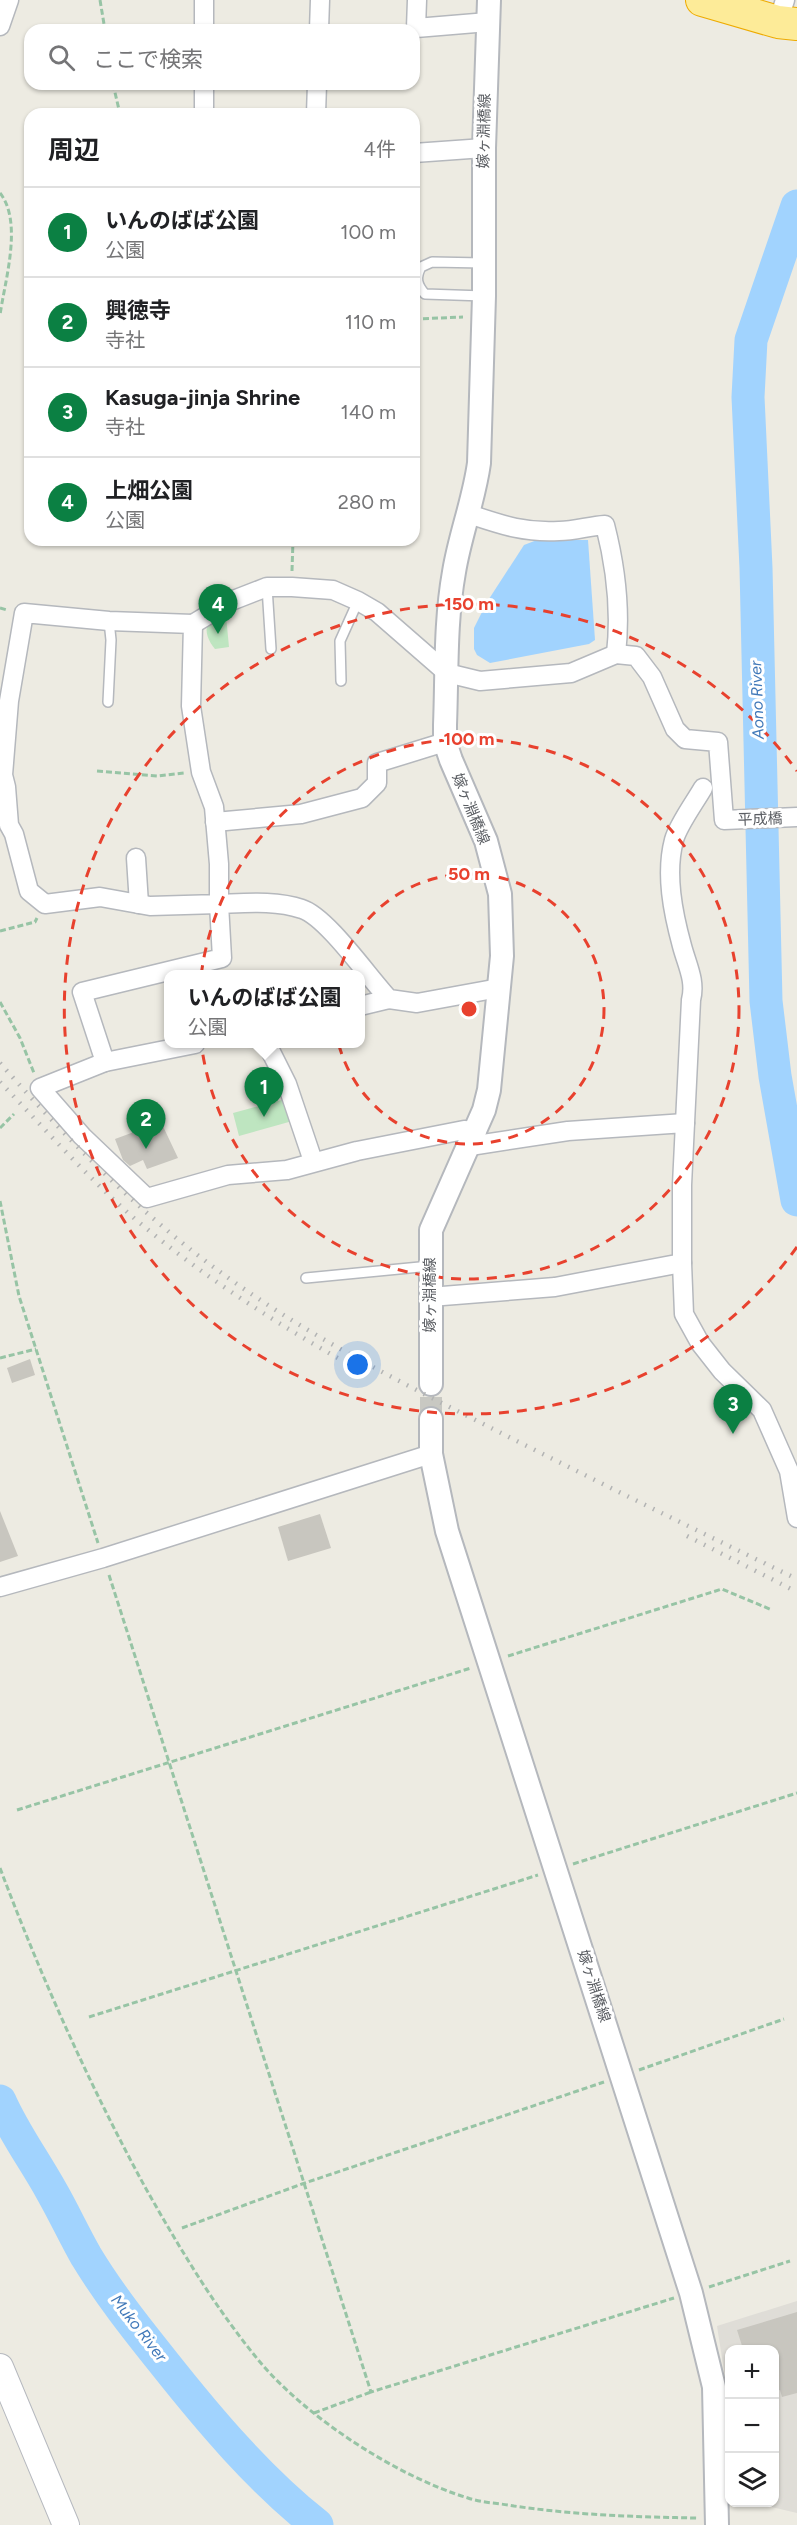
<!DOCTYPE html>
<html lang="ja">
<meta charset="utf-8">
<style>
:root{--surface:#fff;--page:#f2f2f2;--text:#202124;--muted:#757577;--line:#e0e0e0;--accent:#0b8043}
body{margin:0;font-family:Figtree,"Noto Sans JP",sans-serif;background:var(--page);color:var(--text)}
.controls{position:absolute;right:18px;bottom:18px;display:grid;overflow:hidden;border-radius:12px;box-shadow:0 2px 4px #0004}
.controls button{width:54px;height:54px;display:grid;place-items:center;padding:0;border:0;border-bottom:2px solid var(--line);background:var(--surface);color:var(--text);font:30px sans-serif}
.you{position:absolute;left:358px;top:1365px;width:21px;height:21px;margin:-15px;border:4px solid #fff;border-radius:50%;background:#1a73e8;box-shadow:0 0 0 9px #1a73e833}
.badge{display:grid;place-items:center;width:39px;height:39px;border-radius:50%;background:var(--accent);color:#fff;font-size:20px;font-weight:700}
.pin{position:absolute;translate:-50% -50px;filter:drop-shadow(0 2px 3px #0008)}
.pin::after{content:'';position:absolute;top:32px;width:21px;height:18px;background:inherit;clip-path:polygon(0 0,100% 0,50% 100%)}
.popup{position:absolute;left:164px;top:970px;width:201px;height:78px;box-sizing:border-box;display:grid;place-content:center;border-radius:12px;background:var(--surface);filter:drop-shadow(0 2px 4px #0005);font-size:20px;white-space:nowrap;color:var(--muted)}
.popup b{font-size:22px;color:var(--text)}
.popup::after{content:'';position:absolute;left:50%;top:100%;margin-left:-12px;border:12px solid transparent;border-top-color:var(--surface)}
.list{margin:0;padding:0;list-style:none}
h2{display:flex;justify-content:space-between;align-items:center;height:78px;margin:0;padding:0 24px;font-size:26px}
h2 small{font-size:20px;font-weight:400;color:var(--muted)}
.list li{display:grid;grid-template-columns:39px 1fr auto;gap:18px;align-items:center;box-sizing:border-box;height:90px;padding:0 24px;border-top:2px solid var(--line)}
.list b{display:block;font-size:22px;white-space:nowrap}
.list p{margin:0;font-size:20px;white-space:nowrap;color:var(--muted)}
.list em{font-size:20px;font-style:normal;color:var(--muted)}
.icon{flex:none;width:33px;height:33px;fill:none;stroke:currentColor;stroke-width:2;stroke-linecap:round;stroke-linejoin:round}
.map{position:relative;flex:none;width:797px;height:2525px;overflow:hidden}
.search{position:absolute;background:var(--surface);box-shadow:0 2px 4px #0004;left:24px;top:24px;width:396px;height:66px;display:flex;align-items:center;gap:15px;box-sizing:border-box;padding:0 21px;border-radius:18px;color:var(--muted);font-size:22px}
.panel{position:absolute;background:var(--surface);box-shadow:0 2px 4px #0004;left:24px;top:108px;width:396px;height:438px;border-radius:18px}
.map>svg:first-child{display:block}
.industrial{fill:#dfddd7}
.green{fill:#bee5c0}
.water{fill:#a1d3fe}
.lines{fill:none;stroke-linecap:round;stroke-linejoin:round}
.river{stroke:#a1d3fe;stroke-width:33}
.building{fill:#c8c6bf}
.tertiary-tunnel{stroke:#c8c8c2;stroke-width:22;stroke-dasharray:22 11;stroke-linecap:butt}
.service-casing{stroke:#b5b8bd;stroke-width:12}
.minor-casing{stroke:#b5b8bd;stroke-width:21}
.tertiary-casing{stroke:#b5b8bd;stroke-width:26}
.secondary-casing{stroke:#b6b9bf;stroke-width:28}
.trunk-casing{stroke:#eeab01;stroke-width:34}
.path{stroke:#97c4a5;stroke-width:3;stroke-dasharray:6 3;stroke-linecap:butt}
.service{stroke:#fff;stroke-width:9}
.minor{stroke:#fff;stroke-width:18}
.tertiary{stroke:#fff;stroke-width:22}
.secondary{stroke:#fff;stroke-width:26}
.trunk{stroke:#fdeb98;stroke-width:32}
.rail{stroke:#b3b4b4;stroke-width:4.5;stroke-dasharray:1.5 8;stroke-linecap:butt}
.ring{fill:none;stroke:#e8412e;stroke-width:3;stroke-dasharray:10 8}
.labels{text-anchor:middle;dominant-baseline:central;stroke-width:6;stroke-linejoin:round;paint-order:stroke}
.street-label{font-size:15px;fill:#5b5e63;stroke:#fff}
.water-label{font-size:16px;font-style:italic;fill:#4179b9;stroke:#fff}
.centre{fill:#e8412e;stroke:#fff;stroke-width:3}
.ring-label{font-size:18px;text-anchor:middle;font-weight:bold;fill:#e8412e;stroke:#fff;stroke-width:6;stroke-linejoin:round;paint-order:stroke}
</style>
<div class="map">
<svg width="797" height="2525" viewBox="0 0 797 2525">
<rect width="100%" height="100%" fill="#edebe2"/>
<!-- industrial -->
<path class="industrial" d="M797,2301V2513L754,2503L774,2502V2350H730L729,2467L727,2390L717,2326Z"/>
<!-- green -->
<g class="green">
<path d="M226,616L229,647L215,649C209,642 204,632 208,623Z"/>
<path d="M289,1098L296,1120L239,1136L233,1113Z"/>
</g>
<!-- water -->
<path class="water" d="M537,540H588L595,640L589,644L490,663L477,655L474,649V628L487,602L524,545Z"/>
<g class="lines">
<!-- river -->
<g class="river">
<path d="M797,206L751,340L748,397L756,568L766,1001L775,1076L797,1200"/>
<path d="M0,2101C14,2133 35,2161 52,2192C64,2213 74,2235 86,2256C109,2294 136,2328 164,2363C210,2421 259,2479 317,2525"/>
</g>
</g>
<!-- building -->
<g class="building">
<path d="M161,1122L178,1158L147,1169L143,1160L130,1166L123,1160L115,1139Z"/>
<path d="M30,1359L35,1375L12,1383L7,1368Z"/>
<path d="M0,1511L18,1556L0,1562Z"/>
<path d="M320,1514L331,1548L288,1561L278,1527Z"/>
<path d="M797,2312V2393L782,2397L780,2390L774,2392V2349H743L737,2330Z"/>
</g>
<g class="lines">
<!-- tertiary-tunnel -->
<path class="tertiary-tunnel" d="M431,1419V1384"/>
<defs>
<g id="service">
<path d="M483,263L432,262L421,267C415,278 417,285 425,294L484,296"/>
<path d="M267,587L271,649"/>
<path d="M341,681L340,641L358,601"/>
<path d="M108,702L111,640L109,621"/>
<path d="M306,1278L430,1266"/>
</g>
<g id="minor">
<path d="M204,0V30"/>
<path d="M417,0L416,28L488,22"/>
<path d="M778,22L785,0"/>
<path d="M0,26L9,0"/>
<path d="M319,30L320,0"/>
<path d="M204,84V114"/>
<path d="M316,114L317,84"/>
<path d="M414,153L484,148"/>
<path d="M469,514C502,525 524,533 559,531C575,531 589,526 605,525C616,568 621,611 616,654"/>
<path d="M24,613L109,621L193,624L191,706L201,772L214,807L219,864V904L150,906L100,897L45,904L29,891L14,834L9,825L6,787L3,775L9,701Z"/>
<path d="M193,624L231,601L267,587H292L333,590L358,601L377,612L447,673L480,681L571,673L616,654L636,656L652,677L675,729L685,739L718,742L724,820L797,817"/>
<path d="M215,822L301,814L362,798L377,783V763L445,742"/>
<path d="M136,858L139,904"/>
<path d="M360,1006L389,999"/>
<path d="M195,1044L105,1062L40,1088L82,1136L147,1198L228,1175L287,1170L357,1151L464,1130L477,1131"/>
<path d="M267,1044L287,1084L313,1161"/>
<path d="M105,1062L82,992L222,958L219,904C246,903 276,900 302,909C327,917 369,978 389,999L417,1003L499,988"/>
<path d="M685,1123L691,1000C696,981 687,965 682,946C673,913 665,874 674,840C678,825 695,802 703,788"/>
<path d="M682,1263L684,1314L700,1343L722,1371L762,1410L789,1471L797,1518"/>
<path d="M430,1297L555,1287L682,1263V1185L685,1123L568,1131L470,1146"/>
<path d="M0,1587L103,1558L431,1454"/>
</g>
<g id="tertiary">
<path d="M431,1384V1230L484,1110L489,1090L502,956L500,894L486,841L451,760L445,742V725C447,674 445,622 454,572C460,535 474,500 479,463L484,296V148L489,0"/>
<path d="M431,1419V1454L447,1531L691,2293L714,2387L717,2525"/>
</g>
<path id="secondary" d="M0,2367L66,2525"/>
<path id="trunk" d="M702,0L778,22L797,24"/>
</defs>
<!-- service casing -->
<use href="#service" class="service-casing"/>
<!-- minor casing -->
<use href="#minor" class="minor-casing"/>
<!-- tertiary casing -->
<use href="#tertiary" class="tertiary-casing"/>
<!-- secondary casing -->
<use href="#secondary" class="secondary-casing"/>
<!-- trunk casing -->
<use href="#trunk" class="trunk-casing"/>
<!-- path -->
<g class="path">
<path d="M100,0L105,30"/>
<path d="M113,84L120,114"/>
<path d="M0,193C23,222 5,280 0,315"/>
<path d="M414,319L463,317"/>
<path d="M292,571L293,540"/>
<path d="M0,608L7,610"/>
<path d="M97,771L158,776L184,773"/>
<path d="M0,931L35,922L37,918"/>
<path d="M0,1002L20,1038L34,1073"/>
<path d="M0,1128L14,1114"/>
<path d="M0,1201L19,1296L98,1543"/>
<path d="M0,1358L36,1349"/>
<path d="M727,1400L730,1423"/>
<path d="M109,1575L371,2392L674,2298"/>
<path d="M508,1656L722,1589L772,1610"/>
<path d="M17,1810L471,1668"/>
<path d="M573,1864L797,1793"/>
<path d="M0,1868C41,1977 89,2084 145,2187C179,2247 215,2308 260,2362C307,2418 398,2477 468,2498C482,2503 499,2503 514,2506C575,2515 636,2517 697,2518"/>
<path d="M89,2017L538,1875"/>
<path d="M639,2070L784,2019"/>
<path d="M182,2228L302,2184L604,2082"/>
<path d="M709,2287L790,2261"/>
<path d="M314,2413L371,2392"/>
</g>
<!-- service -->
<use href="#service" class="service"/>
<!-- minor -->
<use href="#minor" class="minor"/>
<!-- tertiary -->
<use href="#tertiary" class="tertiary"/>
<!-- secondary -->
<use href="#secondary" class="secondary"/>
<!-- trunk -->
<use href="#trunk" class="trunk"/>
<!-- rail -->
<g class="rail">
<path d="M0,1063C67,1139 141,1215 223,1274C312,1339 410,1387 507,1436C604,1485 700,1532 797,1579"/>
<path d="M0,1082C44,1128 87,1177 135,1219C201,1275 275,1323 350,1365"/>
<path d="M687,1536L797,1592"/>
</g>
</g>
<!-- distance rings -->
<g class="ring">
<circle cx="469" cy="1009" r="135"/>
<circle cx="469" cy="1009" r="270"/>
<path d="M797 1247A405 405 0 1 1 797 771"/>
</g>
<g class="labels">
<!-- street labels -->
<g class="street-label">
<text transform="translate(484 131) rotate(-89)">嫁ヶ淵橋線</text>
<text transform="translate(471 809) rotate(68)">嫁ヶ淵橋線</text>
<text transform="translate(760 819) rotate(-2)">平成橋</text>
<text transform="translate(430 1295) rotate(-90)">嫁ヶ淵橋線</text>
<text transform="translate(594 1986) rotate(72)">嫁ヶ淵橋線</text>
</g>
<!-- water labels -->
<g class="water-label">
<text transform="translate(757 700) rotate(-92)">Aono River</text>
<text transform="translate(139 2328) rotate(52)">Muko River</text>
</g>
</g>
<circle cx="469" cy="1009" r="9" class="centre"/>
<g class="ring-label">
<text x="469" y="610">150 m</text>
<text x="469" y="745">100 m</text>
<text x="469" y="880">50 m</text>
</g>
</svg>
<div class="controls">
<button>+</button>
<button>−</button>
<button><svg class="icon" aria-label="layers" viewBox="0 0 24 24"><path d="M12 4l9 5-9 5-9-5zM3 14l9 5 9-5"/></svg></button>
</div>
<div class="you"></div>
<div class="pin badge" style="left:264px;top:1117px">1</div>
<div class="popup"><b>いんのばば公園</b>公園</div>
<div class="pin badge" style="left:146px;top:1149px">2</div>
<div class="pin badge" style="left:733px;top:1434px">3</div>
<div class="pin badge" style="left:218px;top:634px">4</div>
<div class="search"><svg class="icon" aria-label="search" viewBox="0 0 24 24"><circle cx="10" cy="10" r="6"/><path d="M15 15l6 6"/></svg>ここで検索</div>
<section class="panel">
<h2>周辺<small>4件</small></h2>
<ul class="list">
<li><span class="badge">1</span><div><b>いんのばば公園</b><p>公園</p></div><em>100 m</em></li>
<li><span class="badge">2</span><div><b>興徳寺</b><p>寺社</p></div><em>110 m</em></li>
<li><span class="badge">3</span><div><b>Kasuga-jinja Shrine</b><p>寺社</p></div><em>140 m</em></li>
<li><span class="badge">4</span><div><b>上畑公園</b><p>公園</p></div><em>280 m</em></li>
</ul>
</section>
</div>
